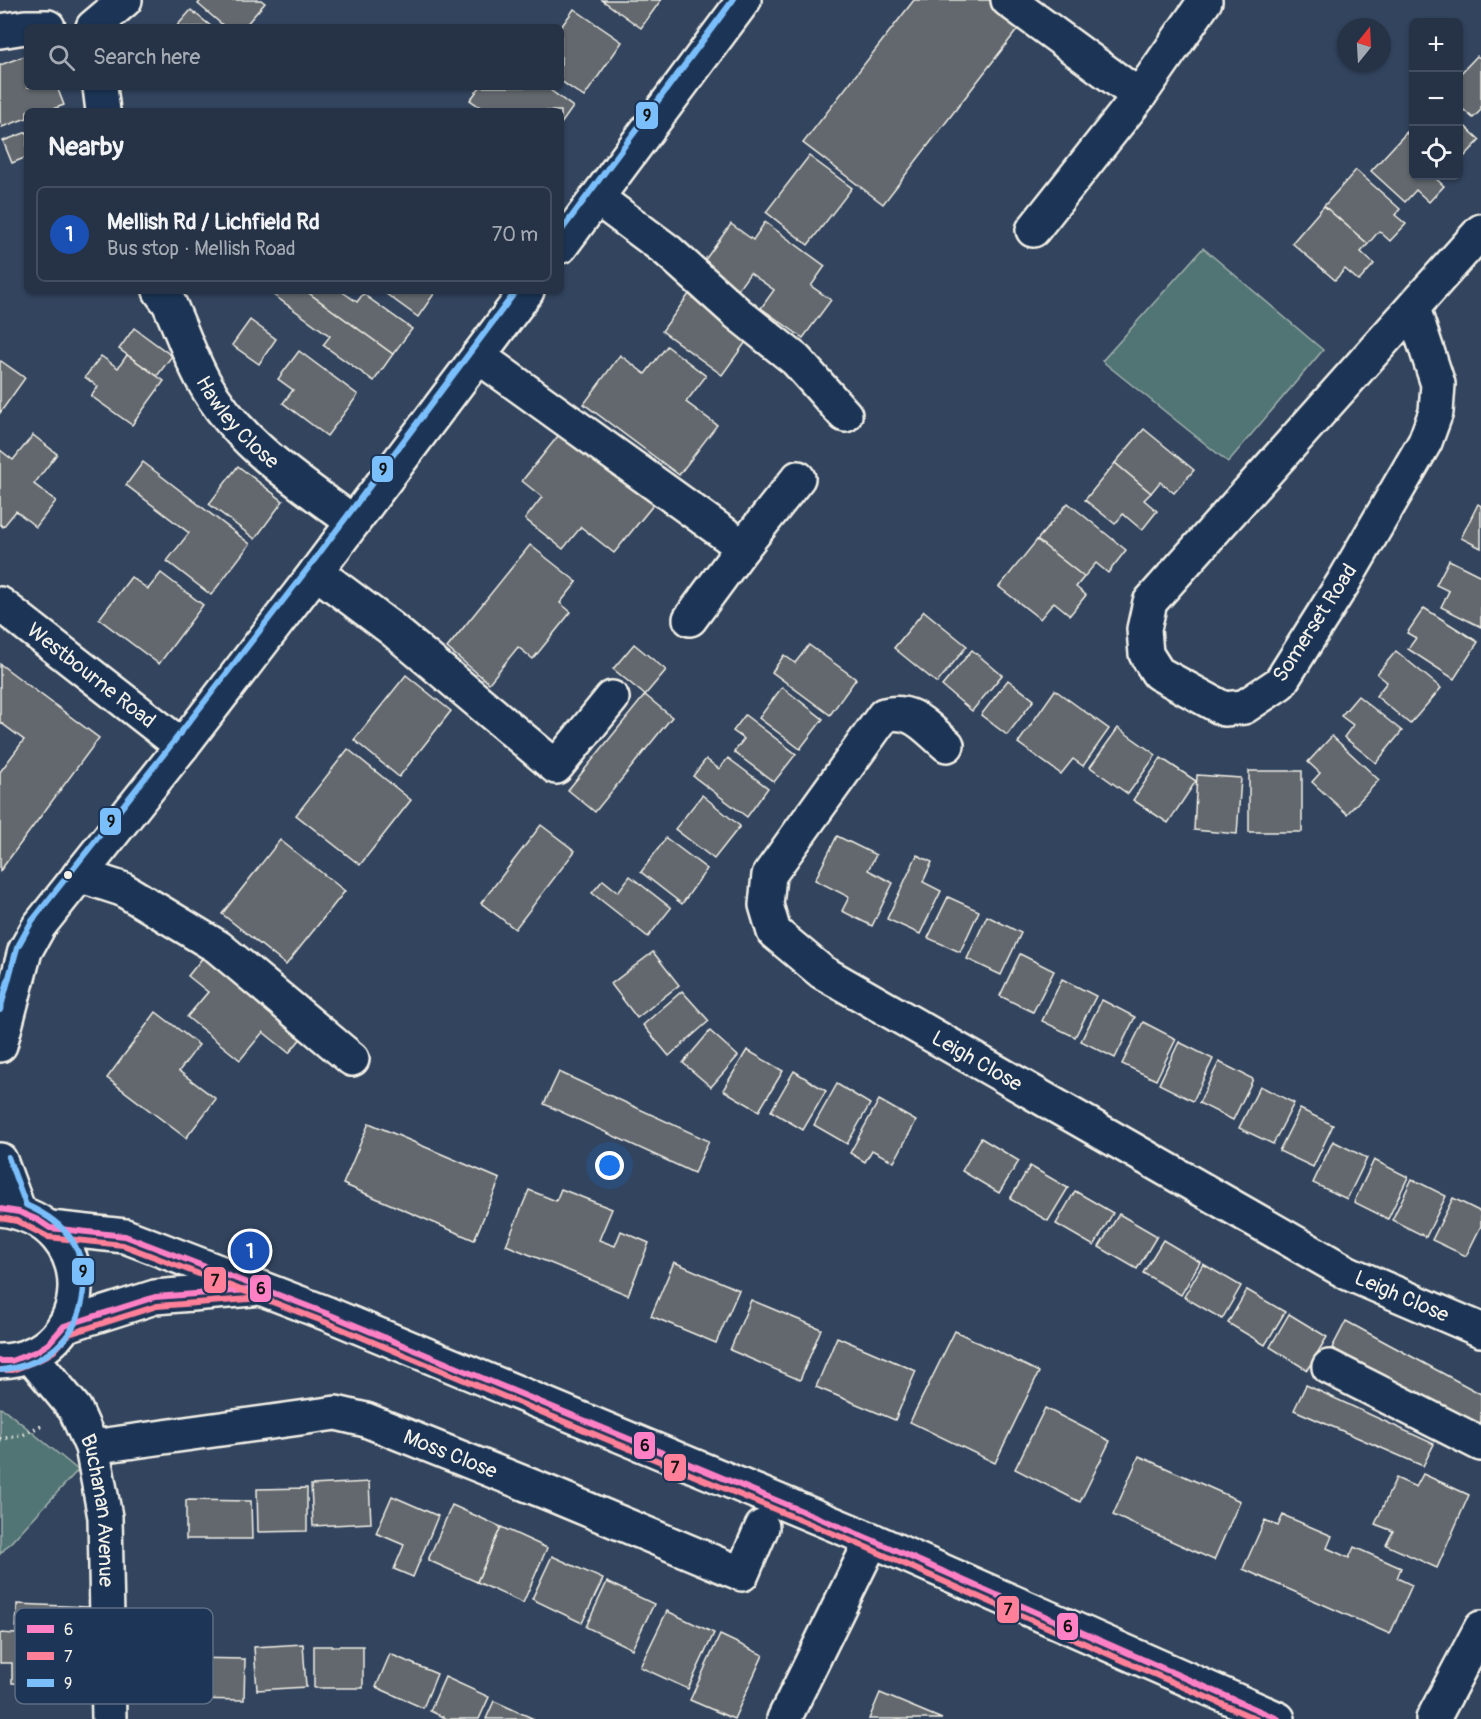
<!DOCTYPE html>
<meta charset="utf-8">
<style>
:root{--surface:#263346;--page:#2e3b4d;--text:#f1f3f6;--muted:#a4aab3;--line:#424e5f;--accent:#e69b98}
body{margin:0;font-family:Pangolin,sans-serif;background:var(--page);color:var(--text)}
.controls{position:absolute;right:18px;top:18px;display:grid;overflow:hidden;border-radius:9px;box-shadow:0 2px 4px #0004}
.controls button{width:54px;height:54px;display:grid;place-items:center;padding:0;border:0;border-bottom:2px solid var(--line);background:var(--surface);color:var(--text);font:30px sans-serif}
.compass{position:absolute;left:1337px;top:18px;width:54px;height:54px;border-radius:50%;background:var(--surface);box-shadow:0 2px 4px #0004;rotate:18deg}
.you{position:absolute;left:610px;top:1166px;width:21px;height:21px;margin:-15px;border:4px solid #fff;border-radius:50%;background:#1a73e8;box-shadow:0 0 0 9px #1a73e833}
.badge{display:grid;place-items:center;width:39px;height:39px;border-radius:50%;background:var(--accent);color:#fff;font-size:20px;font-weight:700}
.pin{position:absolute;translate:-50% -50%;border:3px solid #fff;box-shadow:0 2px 6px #0006}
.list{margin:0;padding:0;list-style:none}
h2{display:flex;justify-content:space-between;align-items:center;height:78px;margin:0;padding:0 24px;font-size:26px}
h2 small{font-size:20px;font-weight:400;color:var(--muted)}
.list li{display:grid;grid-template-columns:39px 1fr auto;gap:18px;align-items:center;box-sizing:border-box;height:96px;margin:0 12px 12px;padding:0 12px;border:2px solid var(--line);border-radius:9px}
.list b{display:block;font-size:22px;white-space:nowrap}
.list p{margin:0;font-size:20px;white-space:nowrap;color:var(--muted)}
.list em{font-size:20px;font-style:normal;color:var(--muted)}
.icon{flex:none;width:33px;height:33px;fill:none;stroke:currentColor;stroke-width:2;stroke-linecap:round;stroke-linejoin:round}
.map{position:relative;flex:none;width:1481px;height:1719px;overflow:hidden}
.search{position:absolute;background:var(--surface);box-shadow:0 2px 4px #0004;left:24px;top:24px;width:540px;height:66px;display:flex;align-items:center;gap:15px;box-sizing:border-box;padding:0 21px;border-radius:9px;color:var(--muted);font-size:22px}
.panel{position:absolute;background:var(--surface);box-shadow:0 2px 4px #0004;left:24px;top:108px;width:540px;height:186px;border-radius:9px}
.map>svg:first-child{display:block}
.green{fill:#517474;stroke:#a2b2ae;stroke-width:1.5}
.building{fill:#62686d;stroke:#f4f1e8;stroke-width:1.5}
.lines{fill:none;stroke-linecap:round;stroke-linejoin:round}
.minor-casing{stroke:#f4f1e8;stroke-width:38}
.major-casing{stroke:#f4f1e8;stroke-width:38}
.highway-casing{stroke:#f4f1e8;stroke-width:38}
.path{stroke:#f4f1e8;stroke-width:4;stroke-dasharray:1.5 4.5;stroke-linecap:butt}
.minor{stroke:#1d3557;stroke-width:33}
.major{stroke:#1d3557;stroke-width:33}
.highway{stroke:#1d3557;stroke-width:33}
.bus-1-casing{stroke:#1d3557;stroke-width:10}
.bus-2-casing{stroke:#1d3557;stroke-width:10}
.bus-3-casing{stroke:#1d3557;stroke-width:10}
.bus-1{stroke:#ff80c5;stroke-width:6}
.bus-2{stroke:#ff8098;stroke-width:6}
.bus-3{stroke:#7abffc;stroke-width:6}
.bus-dot{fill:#f4f1e8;stroke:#1d3557;stroke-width:2}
.labels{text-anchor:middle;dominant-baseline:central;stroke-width:4.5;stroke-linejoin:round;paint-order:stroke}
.street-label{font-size:21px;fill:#f4f1e8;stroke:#1d3557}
.key{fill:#1d3557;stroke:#5e6d82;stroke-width:1.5}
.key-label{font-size:16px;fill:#f4f1e8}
.line-badge{stroke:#1d3557;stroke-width:2}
.pale-badge-label{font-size:16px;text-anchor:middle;font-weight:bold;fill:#111}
</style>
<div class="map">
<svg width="1481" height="1719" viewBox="0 0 1481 1719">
<rect width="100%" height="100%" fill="#32445e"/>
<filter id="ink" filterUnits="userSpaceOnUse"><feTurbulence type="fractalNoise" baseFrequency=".0167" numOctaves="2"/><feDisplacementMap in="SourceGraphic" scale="12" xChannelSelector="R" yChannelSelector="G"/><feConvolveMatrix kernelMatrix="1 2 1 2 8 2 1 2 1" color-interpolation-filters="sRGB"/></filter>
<g filter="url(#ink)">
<!-- green -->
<g class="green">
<path d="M1203,248L1323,350L1228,462L1102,361Z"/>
<path d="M0,1408L5,1410L78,1470L0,1554Z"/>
</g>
<!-- building -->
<g class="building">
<path d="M201,0H261L265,3L244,27H225L198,4Z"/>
<path d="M602,0H661L641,28Z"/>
<path d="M914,0H996L1024,21L883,204L803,143Z"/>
<path d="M574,9L622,42L584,97L561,81V27Z"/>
<path d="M191,10L212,27H176Z"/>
<path d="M27,55V87H57L64,105L47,111H27V118L2,127L0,120V65Z"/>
<path d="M1477,56L1481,59V110L1473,118L1458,105V76Z"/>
<path d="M480,87H546L573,107L561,124V111H486L470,100Z"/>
<path d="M1458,120L1480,140L1462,159L1458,156Z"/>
<path d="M1414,125V140L1406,133Z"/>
<path d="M27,132V157L12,163L3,141Z"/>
<path d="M1406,133L1414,140V176H1433L1444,186L1429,202L1416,190L1405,202L1371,171Z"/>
<path d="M809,156L852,188L808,245L766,212Z"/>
<path d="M1356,170L1400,209L1395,215L1406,224L1390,241L1379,231L1368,244L1324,206Z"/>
<path d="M1324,206L1368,244L1361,252L1374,264L1359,281L1345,269L1335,280L1292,243Z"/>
<path d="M765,222L825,266L811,286L831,300L803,338L761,308L774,290L750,273L737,291L702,264L731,224L753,240Z"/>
<path d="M692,290L751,335L722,375L662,331Z"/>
<path d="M268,291H306L393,354L374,381L323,345L330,336Z"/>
<path d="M306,291H341L357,302L363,294L412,329L393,354Z"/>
<path d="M382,291H436L418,317Z"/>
<path d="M250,320L276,339L259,364L232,345Z"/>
<path d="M134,328L172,356L157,376L119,349Z"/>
<path d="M667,346L706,376L686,402L717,425L679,475L584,404L620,355L645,374Z"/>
<path d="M299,351L358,395L327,436L283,403L293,390L278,379Z"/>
<path d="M127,355L164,381L132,425L91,396L98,387L85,377L101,356L118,368Z"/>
<path d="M1,361L25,378L0,413V362Z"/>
<path d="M1144,429L1194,470L1174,493L1160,482L1151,493L1115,463Z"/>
<path d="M562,431L654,504L614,553L581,527L563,549L525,519L542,497L522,481Z"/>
<path d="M33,435L57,454L34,484L56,501L36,527L16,511L3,527L0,524V450L13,460Z"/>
<path d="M143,462L250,544L211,595L167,561L189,533L126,485Z"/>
<path d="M1115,463L1151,493L1144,500L1157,511L1142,530L1123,514L1115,524L1085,500Z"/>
<path d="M238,466L283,501L255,539L209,504Z"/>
<path d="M1068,503L1126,550L1108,573L1096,563L1084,577L1037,540Z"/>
<path d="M1478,504L1481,506V548L1461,538Z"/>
<path d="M1037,540L1084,577L1076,587L1086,595L1070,615L1054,602L1040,619L999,587Z"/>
<path d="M530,545L577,582L560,603L571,612L533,659L518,647L489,683L447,648Z"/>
<path d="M1449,560L1481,576V627L1441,607L1449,591L1436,585Z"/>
<path d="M161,573L203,605L159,664L99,619L131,577L148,589Z"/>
<path d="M1424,608L1478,642L1454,679L1408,649L1416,638L1407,633Z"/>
<path d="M924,611L967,646L937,683L894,648Z"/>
<path d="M634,644L666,670L645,695L613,669Z"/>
<path d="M809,645L856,679L830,715L772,672L784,655L795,663Z"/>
<path d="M972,650L1002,675L972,711L942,686Z"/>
<path d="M1396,651L1441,688L1410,724L1376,696L1387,682L1377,674Z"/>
<path d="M0,664L99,738L0,871V772L24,740L0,722Z"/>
<path d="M406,675L451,711L399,777L354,740Z"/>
<path d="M1008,680L1034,700L1007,735L981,715Z"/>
<path d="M782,687L823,719L800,749L759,718Z"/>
<path d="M1055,690L1109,729L1083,766L1073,759L1061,774L1018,743Z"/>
<path d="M645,695L672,717L595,812L568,790Z"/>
<path d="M1358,696L1402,731L1376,763L1344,737L1353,725L1341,716Z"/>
<path d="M745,715L796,754L774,782L734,752L744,739L733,731Z"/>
<path d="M1118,728L1156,755L1128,794L1090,767Z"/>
<path d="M1332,736L1379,780L1347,814L1312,782L1320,773L1308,762Z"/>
<path d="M348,749L411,800L360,865L296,815Z"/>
<path d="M728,758L768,788L747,817L693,776L706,759L719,769Z"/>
<path d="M1161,758L1196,781L1168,823L1133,800Z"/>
<rect x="1249" y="771" width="53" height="61"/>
<path d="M1197,775L1241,778L1237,834L1194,830Z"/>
<path d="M702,795L740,826L714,859L675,829Z"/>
<path d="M541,825L575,851L515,929L481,903Z"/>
<path d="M837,836L876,855L868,870L893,883L872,926L842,911L849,897L815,880Z"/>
<path d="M666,838L707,869L682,904L641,872Z"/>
<path d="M280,840L345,891L286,965L222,914Z"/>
<path d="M917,855L932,862L923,882L941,891L920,934L887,919Z"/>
<path d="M630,876L671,908L648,937L592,893L603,880L618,892Z"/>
<path d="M948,897L979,911L960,952L928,938Z"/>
<path d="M987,916L1021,933L1001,975L967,959Z"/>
<path d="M212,946L312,1025L289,1053L263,1032L240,1060L187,1017L208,992L188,976Z"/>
<path d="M653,952L679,985L637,1018L611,984Z"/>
<path d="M1020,954L1054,971L1033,1012L1000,996Z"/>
<path d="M1062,979L1096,996L1075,1037L1042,1021Z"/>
<path d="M682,991L709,1021L669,1056L643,1025Z"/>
<path d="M1102,1000L1135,1017L1115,1058L1081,1041Z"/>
<path d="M156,1012L199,1045L179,1071L216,1099L186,1138L107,1078Z"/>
<path d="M1143,1022L1176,1039L1156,1080L1122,1064Z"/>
<path d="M710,1031L738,1056L711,1087L683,1063Z"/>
<path d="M1179,1042L1213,1059L1193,1101L1159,1084Z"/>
<path d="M747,1050L783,1071L759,1111L723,1090Z"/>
<path d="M1219,1062L1253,1079L1233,1120L1199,1103Z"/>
<path d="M794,1071L826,1091L803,1130L771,1111Z"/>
<path d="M559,1072L709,1141L694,1173L544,1104Z"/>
<path d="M837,1084L870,1104L847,1144L814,1125Z"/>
<path d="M1260,1086L1294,1103L1273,1144L1239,1128Z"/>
<path d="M879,1100L916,1121L894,1162L872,1150L865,1162L850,1153Z"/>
<path d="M1300,1109L1333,1125L1313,1167L1279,1151Z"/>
<path d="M369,1123L500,1179L474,1240L343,1184Z"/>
<path d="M981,1138L1019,1161L999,1193L962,1171Z"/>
<path d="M1333,1141L1367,1158L1347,1199L1313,1183Z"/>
<path d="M1374,1160L1408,1177L1388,1219L1354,1202Z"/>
<path d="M1030,1166L1068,1188L1048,1221L1010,1199Z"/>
<path d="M1412,1179L1446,1196L1426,1237L1392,1220Z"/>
<path d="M561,1189L612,1209L599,1240L615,1246L621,1231L649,1243L628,1295L506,1245L529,1190L556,1201Z"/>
<path d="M1075,1191L1113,1213L1094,1246L1056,1224Z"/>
<path d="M1453,1198L1481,1212V1226L1466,1256L1432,1240Z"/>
<path d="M1119,1214L1157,1236L1137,1269L1099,1247Z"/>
<path d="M1163,1240L1200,1262L1181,1295L1143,1273Z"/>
<path d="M674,1262L739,1290L716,1343L651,1316Z"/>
<path d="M1203,1264L1241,1286L1222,1319L1184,1297Z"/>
<path d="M1247,1290L1285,1312L1265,1345L1228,1323Z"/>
<path d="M751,1300L821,1329L800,1380L730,1350Z"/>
<path d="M1289,1314L1327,1337L1307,1370L1270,1347Z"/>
<path d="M1346,1321L1481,1394V1421L1478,1426L1332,1348Z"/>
<path d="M955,1331L1039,1372L995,1463L910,1422Z"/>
<path d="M837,1337L916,1371L895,1420L816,1387Z"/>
<path d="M1306,1385L1434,1444L1423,1466L1294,1410Z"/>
<path d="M1045,1408L1110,1441L1080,1502L1015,1469Z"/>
<path d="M1139,1456L1240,1501L1214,1560L1113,1515Z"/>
<path d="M1423,1474L1469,1495L1437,1568L1386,1545L1393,1531L1375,1524L1396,1478L1416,1487Z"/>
<path d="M369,1482L371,1523L313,1526L311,1485Z"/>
<path d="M307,1488V1531L258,1532L257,1489Z"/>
<path d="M392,1496L438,1516L413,1577L394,1569L404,1545L376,1533Z"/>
<path d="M186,1500L251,1501L252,1539H186Z"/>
<path d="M452,1505L501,1527L477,1582L428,1560Z"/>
<path d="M1283,1515L1332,1536L1327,1548L1349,1558L1354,1547L1401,1568L1397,1578L1412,1585L1390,1634L1243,1569L1265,1520L1278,1526Z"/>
<path d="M501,1527L547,1548L523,1603L477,1582Z"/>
<path d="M552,1556L603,1579L582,1623L532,1599Z"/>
<path d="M607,1582L654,1604L632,1649L586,1627Z"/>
<path d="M17,1604L87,1607L86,1635H102L101,1687L12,1683V1663H0V1633L16,1634Z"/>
<path d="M667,1611L714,1633L688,1689L640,1667Z"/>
<path d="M720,1635L763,1655L734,1719L690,1700Z"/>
<path d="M303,1644L306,1687L257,1690L254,1647Z"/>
<rect x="314" y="1646" width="49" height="42"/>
<path d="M390,1654L437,1674L423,1708L376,1687Z"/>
<path d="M190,1658L245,1659L244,1700L189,1699Z"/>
<path d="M445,1677L489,1697L479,1719H447L430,1711Z"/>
<path d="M880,1693L942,1719H869Z"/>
<path d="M494,1701L534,1719H486Z"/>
</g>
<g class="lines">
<defs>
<g id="minor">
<path d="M1008,0L1139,96L1033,230"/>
<path d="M93,27L125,0"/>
<path d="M0,31L25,27H48"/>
<path d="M100,87L103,111"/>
<path d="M1139,96L1205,1"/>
<path d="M597,198L668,251L737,313L796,360L845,415"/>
<path id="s1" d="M160,291L169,303C181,329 190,357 204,382C237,443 298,481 353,522"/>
<path d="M1413,308L1438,384L1436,412L1425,442L1343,583L1280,683L1244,707L1224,709L1158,673L1146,654L1144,629L1150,602L1481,231"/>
<path d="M478,356L743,547L798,478"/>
<path d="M316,572L392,629L556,767L612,698"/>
<path id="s2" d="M0,604L182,746"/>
<path d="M690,619L743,547"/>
<path id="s3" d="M947,745C925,727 914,708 884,715L769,875L766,905L774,932L822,972L1348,1273L1481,1330"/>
<path d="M79,875L122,889L218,947L352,1059"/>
<path id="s4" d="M30,1355L75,1409L92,1447L105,1517L109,1719"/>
<path d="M1329,1367L1481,1444"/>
<path id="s5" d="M92,1447L336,1413L366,1420L551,1494L742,1574L762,1527"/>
<path d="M784,1719L872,1540"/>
<path d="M1433,1719L1481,1628"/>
</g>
<g id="major">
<path d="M50,1228L125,1236L328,1314L872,1540L1278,1719"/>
<path d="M64,1326L155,1297L252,1289"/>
</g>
<g id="highway">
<path d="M561,246L744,0"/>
<path d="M0,1045L25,951L39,926L182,746L316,572L527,291"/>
<path d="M0,1160L19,1212"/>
<path d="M0,1209C104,1221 96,1358 0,1361"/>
</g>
</defs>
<!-- minor casing -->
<use href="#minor" class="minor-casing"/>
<!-- major casing -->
<use href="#major" class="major-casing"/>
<!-- highway casing -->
<use href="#highway" class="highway-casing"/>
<!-- path -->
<path class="path" d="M0,1439L22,1435L44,1424"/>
<!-- minor -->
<use href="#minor" class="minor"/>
<!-- major -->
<use href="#major" class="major"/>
<!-- highway -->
<use href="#highway" class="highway"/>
<defs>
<g id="bus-1">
<path d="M0,1209L19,1212L38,1220L50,1228L125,1236L328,1314L872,1540L1278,1719"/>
<path d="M0,1361H11L37,1351L48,1344L64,1326L155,1297L248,1290"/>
</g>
<g id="bus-2">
<path d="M0,1218L17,1221L48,1237L123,1245L325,1322L868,1548L1256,1719"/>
<path d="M0,1370H13L41,1359L54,1351L69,1334L157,1306L249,1299"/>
</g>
<g id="bus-3">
<path d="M561,231L733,0"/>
<path d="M0,1010L17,948L32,921L175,740L309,567L516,291"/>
<path d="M2,1370C19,1367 34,1364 49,1353C84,1329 94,1278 73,1242C62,1224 44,1213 26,1205L8,1157"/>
</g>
</defs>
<!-- bus-1 casing -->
<use href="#bus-1" class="bus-1-casing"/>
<!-- bus-2 casing -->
<use href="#bus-2" class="bus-2-casing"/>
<!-- bus-3 casing -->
<use href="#bus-3" class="bus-3-casing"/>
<!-- bus-1 -->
<use href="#bus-1" class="bus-1"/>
<!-- bus-2 -->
<use href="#bus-2" class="bus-2"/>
<!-- bus-3 -->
<use href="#bus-3" class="bus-3"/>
</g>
</g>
<!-- markers -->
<circle class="bus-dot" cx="68" cy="875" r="5"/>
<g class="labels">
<!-- street labels -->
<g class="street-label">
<text stroke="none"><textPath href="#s1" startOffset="154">Hawley Close</textPath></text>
<text transform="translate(1315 623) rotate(-57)">Somerset Road</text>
<text stroke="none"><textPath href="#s2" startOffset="116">Westbourne Road</textPath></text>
<text stroke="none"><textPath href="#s3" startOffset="570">Leigh Close</textPath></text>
<text stroke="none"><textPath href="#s3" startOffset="1056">Leigh Close</textPath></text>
<text stroke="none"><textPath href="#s5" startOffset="368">Moss Close</textPath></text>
<text stroke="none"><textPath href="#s4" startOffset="176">Buchanan Avenue</textPath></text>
</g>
</g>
<!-- legend -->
<rect x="15" y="1608" width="198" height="96" rx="9" class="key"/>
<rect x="27" y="1625" width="27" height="8" fill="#ff80c5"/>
<rect x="27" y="1652" width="27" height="8" fill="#ff8098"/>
<rect x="27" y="1679" width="27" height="8" fill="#7abffc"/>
<g class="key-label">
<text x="64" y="1635">6</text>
<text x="64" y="1662">7</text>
<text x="64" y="1689">9</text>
</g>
<g class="line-badge">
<rect x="635" y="101" width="24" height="29" rx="6" fill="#7abffc"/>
<rect x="371" y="455" width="23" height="28" rx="6" fill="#7abffc"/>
<rect x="99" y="807" width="23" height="29" rx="6" fill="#7abffc"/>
<rect x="71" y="1257" width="24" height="29" rx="6" fill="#7abffc"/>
<rect x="203" y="1266" width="24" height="28" rx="6" fill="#ff8098"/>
<rect x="249" y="1274" width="23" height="29" rx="6" fill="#ff80c5"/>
<rect x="633" y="1431" width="23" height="29" rx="6" fill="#ff80c5"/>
<rect x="663" y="1453" width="24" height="29" rx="6" fill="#ff8098"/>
<rect x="996" y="1595" width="24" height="29" rx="6" fill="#ff8098"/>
<rect x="1056" y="1612" width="23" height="29" rx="6" fill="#ff80c5"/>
</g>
<g class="pale-badge-label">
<text x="647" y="121">9</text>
<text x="383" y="475">9</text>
<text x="111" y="827">9</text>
<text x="83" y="1277">9</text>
<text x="215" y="1286">7</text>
<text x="261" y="1294">6</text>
<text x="645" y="1451">6</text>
<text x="675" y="1473">7</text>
<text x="1008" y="1615">7</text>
<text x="1068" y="1632">6</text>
</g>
</svg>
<div class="controls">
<button>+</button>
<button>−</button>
<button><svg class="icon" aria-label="locate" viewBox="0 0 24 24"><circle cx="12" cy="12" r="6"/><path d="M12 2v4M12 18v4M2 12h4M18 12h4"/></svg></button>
</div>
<svg class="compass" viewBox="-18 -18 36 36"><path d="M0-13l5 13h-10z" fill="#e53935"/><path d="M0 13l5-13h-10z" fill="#a4aab3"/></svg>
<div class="you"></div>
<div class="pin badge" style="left:250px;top:1251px;background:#1a4fb4">1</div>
<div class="search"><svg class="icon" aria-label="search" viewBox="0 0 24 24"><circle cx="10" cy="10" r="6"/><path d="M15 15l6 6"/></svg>Search here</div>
<section class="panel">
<h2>Nearby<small></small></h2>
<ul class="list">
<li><span class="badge" style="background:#1a4fb4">1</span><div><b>Mellish Rd / Lichfield Rd</b><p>Bus stop · Mellish Road</p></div><em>70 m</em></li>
</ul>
</section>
</div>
